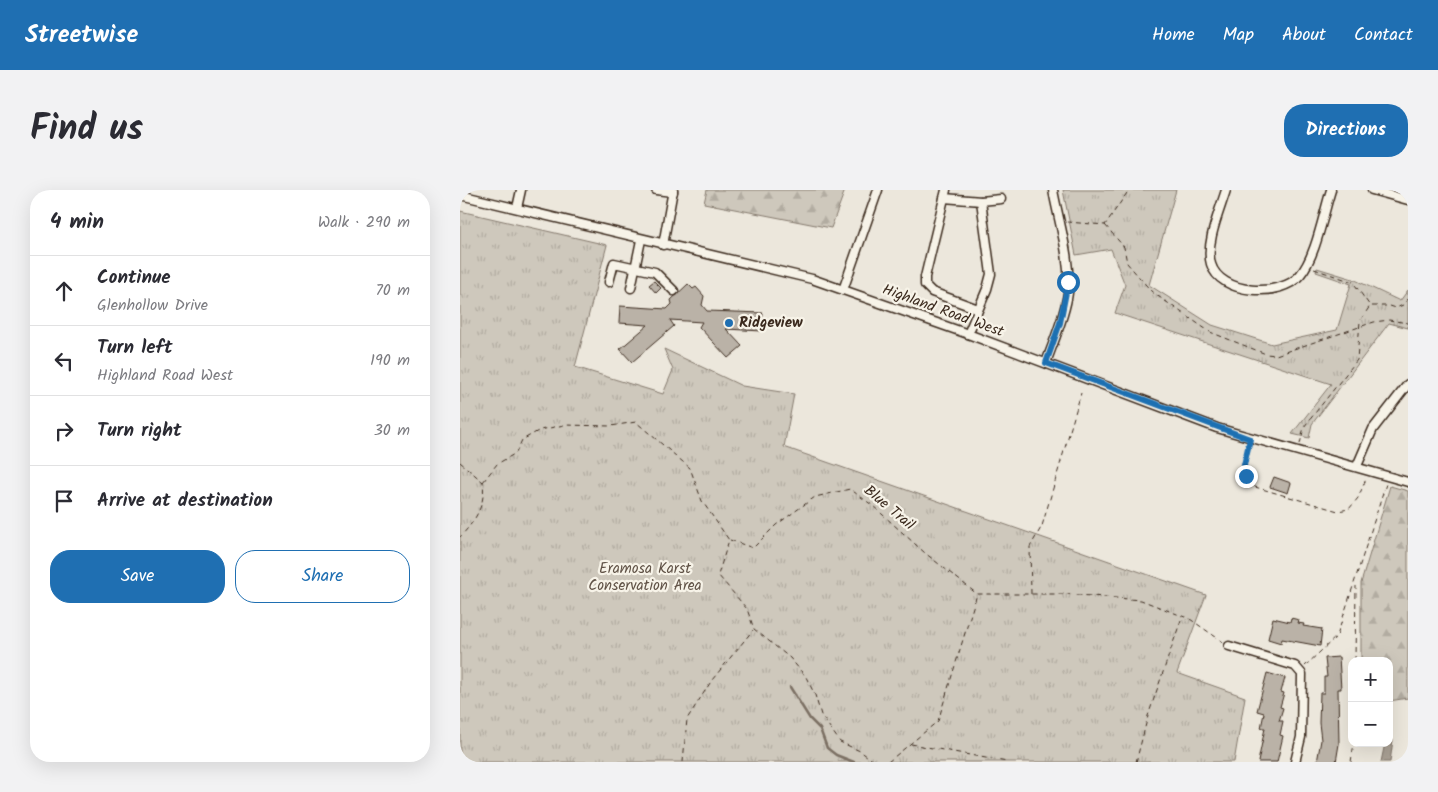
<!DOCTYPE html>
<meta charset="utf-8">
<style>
:root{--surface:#fff;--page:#f2f2f3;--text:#2b2b33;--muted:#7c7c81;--line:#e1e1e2;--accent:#1f6fb2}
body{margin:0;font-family:Kalam,sans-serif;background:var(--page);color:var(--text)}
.controls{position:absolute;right:15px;bottom:15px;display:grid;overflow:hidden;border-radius:10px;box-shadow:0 5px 20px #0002}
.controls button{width:45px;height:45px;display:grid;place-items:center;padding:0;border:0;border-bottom:1px solid var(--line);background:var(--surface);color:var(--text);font:25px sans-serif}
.stop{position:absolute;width:15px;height:15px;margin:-11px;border:4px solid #1f6fb2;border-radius:50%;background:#fff}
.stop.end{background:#1f6fb2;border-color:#fff;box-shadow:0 1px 5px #0008}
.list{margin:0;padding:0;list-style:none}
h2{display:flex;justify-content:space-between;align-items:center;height:65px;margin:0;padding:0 20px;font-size:21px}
h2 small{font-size:16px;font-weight:400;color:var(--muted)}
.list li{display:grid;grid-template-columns:32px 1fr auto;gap:15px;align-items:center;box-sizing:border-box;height:70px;padding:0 20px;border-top:1px solid var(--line)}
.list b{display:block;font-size:19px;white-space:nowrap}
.list p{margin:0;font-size:16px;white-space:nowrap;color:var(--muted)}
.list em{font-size:16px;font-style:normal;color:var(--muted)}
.actions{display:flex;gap:10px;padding:15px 20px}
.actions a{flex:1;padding:11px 0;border:1px solid var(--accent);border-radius:20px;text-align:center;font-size:18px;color:var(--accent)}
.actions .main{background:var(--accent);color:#fff}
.icon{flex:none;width:28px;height:28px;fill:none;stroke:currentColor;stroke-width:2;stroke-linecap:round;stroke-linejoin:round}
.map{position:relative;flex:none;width:948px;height:572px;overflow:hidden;border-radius:20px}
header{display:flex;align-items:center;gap:30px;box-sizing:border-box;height:70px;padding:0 25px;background:var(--accent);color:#fff}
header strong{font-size:24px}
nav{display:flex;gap:28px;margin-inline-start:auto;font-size:18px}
.intro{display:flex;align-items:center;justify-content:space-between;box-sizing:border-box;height:120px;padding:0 30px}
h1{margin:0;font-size:35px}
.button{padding:12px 22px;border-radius:20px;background:var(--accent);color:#fff;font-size:18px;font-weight:700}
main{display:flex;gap:30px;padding:0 30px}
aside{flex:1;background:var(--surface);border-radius:20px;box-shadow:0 5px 20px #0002}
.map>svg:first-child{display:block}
.forest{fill:url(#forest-firs);stroke:#84796d}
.park{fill:url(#park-tufts);stroke:#84796d}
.water{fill:#a89f93;stroke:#7c7064}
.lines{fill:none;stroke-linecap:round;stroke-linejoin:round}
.stream{stroke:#7c7064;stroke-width:2.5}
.building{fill:#bab2a7;stroke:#3b2a1e}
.minor-casing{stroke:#3b2a1e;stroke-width:11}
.path{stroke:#3b2a1e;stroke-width:1;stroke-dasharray:5 4;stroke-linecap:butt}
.minor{stroke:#f7f3e8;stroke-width:8}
.route{stroke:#1f6fb2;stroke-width:6}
.poi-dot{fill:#1f6fb2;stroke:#f7f3e8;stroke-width:2}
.labels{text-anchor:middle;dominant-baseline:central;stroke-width:4.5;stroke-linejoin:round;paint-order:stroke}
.street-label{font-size:15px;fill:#3b2a1e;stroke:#f7f3e8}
.poi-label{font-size:15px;font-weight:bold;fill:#3b2a1e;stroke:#f7f3e8;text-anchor:start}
.park-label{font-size:15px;fill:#605246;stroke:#f7f3e8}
</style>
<header>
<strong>Streetwise</strong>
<nav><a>Home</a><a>Map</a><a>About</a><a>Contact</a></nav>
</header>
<div class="intro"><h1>Find us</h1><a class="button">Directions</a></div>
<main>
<aside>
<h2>4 min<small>Walk · 290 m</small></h2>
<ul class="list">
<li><svg class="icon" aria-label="ahead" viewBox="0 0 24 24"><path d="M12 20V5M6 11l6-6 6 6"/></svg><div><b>Continue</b><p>Glenhollow Drive</p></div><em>70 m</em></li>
<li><svg class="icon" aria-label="left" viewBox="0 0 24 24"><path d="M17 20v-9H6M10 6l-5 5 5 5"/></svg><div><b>Turn left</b><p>Highland Road West</p></div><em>190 m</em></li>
<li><svg class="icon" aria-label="right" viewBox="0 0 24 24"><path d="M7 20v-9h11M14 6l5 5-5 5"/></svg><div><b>Turn right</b></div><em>30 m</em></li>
<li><svg class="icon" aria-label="arrive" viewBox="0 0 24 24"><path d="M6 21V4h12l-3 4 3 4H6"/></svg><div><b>Arrive at destination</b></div></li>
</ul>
<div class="actions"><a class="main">Save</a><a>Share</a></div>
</aside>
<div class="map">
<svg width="948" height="572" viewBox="0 0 948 572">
<defs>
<pattern id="forest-firs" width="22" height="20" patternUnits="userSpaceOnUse" patternTransform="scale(1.25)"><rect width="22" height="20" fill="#cec8bc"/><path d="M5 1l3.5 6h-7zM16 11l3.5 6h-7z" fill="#b2aca1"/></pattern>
<pattern id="park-tufts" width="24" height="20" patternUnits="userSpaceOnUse" patternTransform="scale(1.25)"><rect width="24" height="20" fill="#cec8bc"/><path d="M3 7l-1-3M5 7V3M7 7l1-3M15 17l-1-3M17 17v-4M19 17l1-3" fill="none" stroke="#b2aca1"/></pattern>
</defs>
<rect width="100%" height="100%" fill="#ece7dc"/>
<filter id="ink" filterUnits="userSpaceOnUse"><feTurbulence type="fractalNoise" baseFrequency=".02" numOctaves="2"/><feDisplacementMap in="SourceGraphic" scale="10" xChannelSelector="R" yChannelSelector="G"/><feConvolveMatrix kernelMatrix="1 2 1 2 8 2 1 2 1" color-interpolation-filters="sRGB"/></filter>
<g filter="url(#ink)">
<!-- forest -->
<g class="forest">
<path d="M247,0H385L371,38L244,13Z"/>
<path d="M930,296L948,301V508L929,511V471H901V393Z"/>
</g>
<!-- park -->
<g class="park">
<path d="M603,0H716L689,95L752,135L812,154L877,140L891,94L856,82L857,78L893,89L940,111L948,100V138L929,133L852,234L849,248L832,244L871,194L655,123L665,95L651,59L616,65Z"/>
<path d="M0,21L147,55L115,177L203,204L213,180L204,159L282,196L334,204L324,257L746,405L717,483L785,507L774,572H0Z"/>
</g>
<!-- water -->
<path class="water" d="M929,550H933L930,572H921L925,553H929Z"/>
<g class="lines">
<!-- stream -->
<path class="stream" d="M330,497L350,529L360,539L367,558L376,565L394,572"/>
</g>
<!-- building -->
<g class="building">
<path d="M194,91L201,98L196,103L189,95Z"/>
<path d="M228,94L233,99L236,97L244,106L242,115L247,121L303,123L302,141L266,139L282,156L268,168L239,137L242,132L210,130L214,136L172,172L160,159L188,135L159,133L160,116L207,119L212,114L211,110Z"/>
<path d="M814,287L831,293L828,303L810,297Z"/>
<path d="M813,428L830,432L831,428L839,430L838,433L844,434L843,436L862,439L860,456L822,449L821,453L808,449Z"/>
<path d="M879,467L881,499H878L879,554L876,572H857L861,550L859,533L860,503H864V487H867L865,468Z"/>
<path d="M807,483L825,488L821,502L824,503L820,517L823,518L819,531H823L820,545L823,546L817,572H798L805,538H801L804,523L797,521Z"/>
</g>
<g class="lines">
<defs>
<g id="minor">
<path d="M196,0L213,2"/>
<path d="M486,0L465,87V95L472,102L518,119"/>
<path d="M766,0C760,20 745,54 751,74C760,105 821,108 840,85C856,66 863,25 871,0"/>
<path d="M912,0L948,10"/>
<path d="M0,5L352,89L508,144L757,238L948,292"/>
<path d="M484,8L521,11L541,9"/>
<path d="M57,18L61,0"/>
<path d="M203,55L213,0"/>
<path d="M149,92L154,73L195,82L214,101"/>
<path d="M171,98L181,50"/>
<path d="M383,100L418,0"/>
<path d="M508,144L527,99L531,84L521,11"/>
<path d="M586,173C594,150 605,126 608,103C611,69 599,33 593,0"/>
<path d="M897,276L913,239L948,194"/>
<path d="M769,456L835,476L842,484L841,547L835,572"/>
</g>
</defs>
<!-- minor casing -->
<use href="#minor" class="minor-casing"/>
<!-- path -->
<g class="path">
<path d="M607,32L645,35L669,0"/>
<path d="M645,35L664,57L667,73L692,102L750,142L806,164L816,165L914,132L929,130L948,133"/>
<path d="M854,79L893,92L910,116"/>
<path d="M840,254L844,237L897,170L900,131L910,116H930L936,118L943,115L948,109"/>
<path d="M789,255L784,275L787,286L795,297L878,321L889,319L898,308L906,289"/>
<path d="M0,272L23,292C26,315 15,331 0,347"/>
<path d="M23,292L37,274L56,263L62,250L80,240L104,235L151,236L176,232L230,278L242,311L269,350L258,385L287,419L294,439L330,468L346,487L355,505L361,525L380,552L400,561L415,572"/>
<path d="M270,350L293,358L316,335L355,307L390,299L412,315L465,363L517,404"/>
<path d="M571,404L570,357L582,336L621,203"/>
<path d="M895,471L896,396"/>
<path d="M845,476L877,446L926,294"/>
<path d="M451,554L547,572"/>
<path d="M223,572L227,529L252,490L293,440"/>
<path d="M428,572L478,531L517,404H606L681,410L730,429L763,452"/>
<path d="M676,572L688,526L722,427"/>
<path d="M891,572L894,553"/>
</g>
<!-- minor -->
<use href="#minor" class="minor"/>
</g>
</g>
<g class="lines" filter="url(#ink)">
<!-- route -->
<path class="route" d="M608,92L600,133L586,173L790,249L784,275L786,286"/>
</g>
<!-- markers -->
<circle class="poi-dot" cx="269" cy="133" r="5"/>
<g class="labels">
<!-- street labels -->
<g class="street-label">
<text transform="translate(483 121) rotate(20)">Highland Road West</text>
<text transform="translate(429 318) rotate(40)">Blue Trail</text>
</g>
<!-- poi labels -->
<g class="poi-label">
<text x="279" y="133">Ridgeview</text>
</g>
<!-- park labels -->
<g class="park-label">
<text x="185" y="379">Eramosa Karst<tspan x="185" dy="17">Conservation Area</tspan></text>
</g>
</g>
</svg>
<div class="controls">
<button>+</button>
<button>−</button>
</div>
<div class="stop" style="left:608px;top:92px"></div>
<div class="stop end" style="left:786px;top:286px"></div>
</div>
</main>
